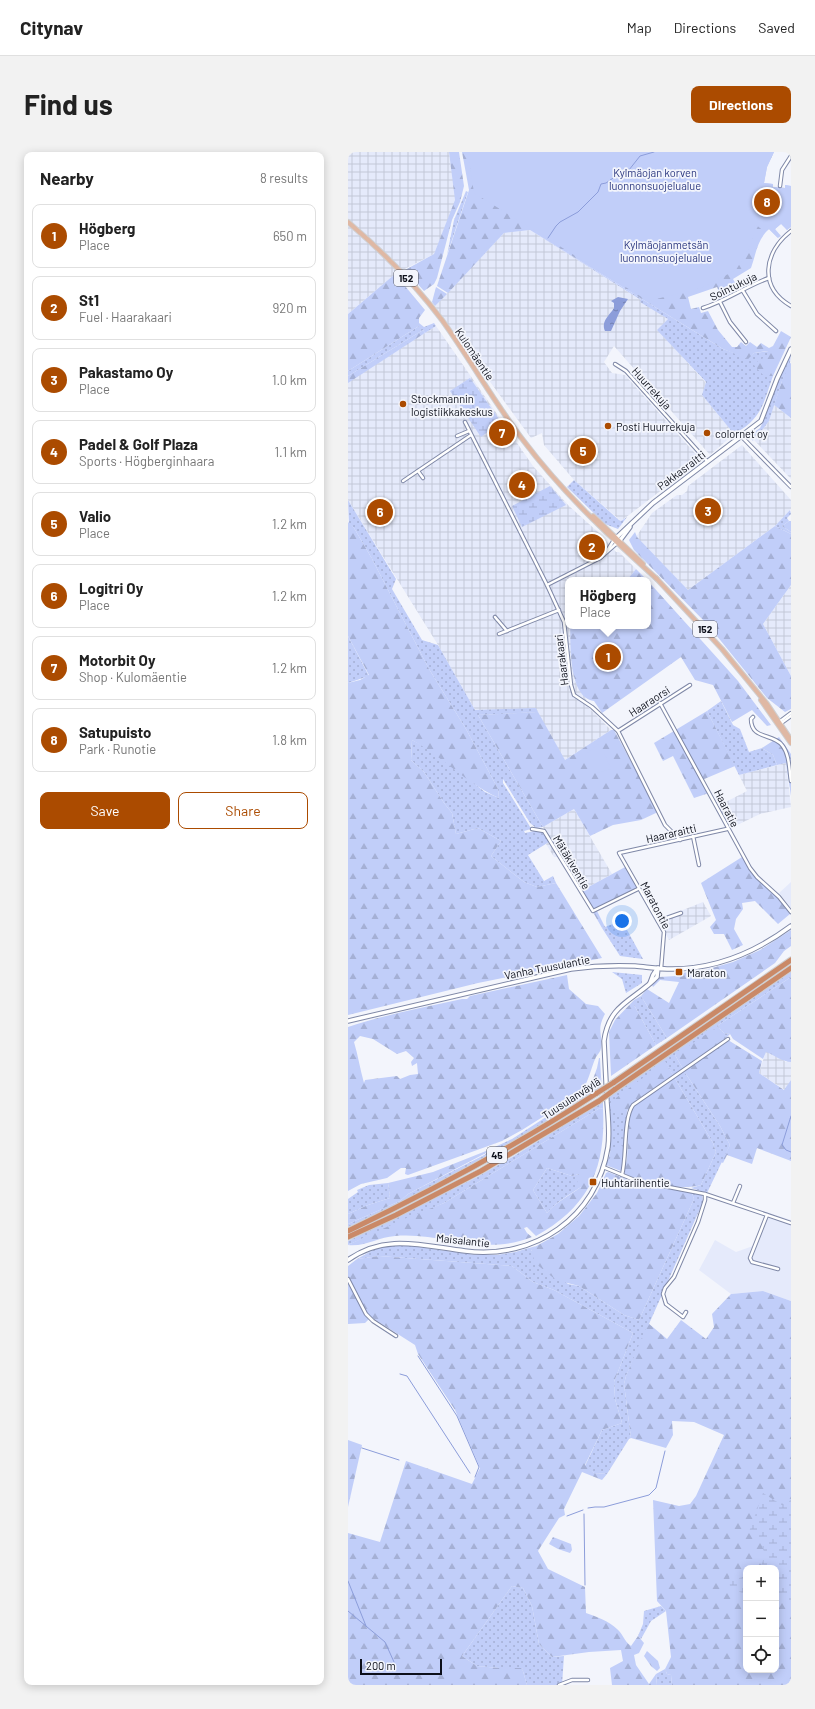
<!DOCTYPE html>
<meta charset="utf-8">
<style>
:root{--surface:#fff;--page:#f2f2f2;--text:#222;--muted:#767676;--line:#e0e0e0;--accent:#ab4b00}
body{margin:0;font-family:Barlow,sans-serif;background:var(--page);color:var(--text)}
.controls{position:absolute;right:12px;bottom:12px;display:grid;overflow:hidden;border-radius:8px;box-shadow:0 2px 10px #0003}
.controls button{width:36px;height:36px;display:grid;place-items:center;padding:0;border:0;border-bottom:1px solid var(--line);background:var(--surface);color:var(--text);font:20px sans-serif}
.scale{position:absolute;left:12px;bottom:10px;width:82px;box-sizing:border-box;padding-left:4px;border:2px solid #0d101b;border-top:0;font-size:11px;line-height:14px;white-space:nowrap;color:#0d101b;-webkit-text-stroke:3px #f3f5fc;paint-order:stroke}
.you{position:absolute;left:274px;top:769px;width:14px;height:14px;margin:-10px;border:3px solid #fff;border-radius:50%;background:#1a73e8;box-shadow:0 0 0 6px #1a73e833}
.badge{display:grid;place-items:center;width:26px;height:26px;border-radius:50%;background:var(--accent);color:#fff;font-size:13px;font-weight:700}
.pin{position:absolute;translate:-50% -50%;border:2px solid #fff;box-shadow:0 1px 4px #0006}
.popup{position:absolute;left:217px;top:425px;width:86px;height:52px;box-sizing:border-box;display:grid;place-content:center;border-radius:8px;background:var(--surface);filter:drop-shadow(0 1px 3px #0005);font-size:13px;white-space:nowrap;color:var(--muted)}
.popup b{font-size:15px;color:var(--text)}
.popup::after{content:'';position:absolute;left:50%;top:100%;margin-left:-8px;border:8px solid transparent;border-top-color:var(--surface)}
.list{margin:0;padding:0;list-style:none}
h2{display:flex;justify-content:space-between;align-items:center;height:52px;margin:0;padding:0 16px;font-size:17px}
h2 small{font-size:13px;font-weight:400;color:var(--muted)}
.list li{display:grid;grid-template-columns:26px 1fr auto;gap:12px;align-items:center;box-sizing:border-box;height:64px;margin:0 8px 8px;padding:0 8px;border:1px solid var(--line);border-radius:8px}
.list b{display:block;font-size:15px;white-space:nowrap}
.list p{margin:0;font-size:13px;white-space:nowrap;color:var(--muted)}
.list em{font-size:13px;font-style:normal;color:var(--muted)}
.actions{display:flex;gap:8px;padding:12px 16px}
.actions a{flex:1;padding:9px 0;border:1px solid var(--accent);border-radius:8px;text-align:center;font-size:14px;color:var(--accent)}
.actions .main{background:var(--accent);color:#fff}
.icon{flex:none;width:22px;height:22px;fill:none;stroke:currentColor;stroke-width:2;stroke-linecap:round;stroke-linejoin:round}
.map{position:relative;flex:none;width:443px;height:1533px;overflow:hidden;border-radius:8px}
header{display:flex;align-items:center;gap:24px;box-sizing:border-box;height:56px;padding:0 20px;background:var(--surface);border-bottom:1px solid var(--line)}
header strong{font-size:19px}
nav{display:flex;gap:22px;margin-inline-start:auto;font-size:14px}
.intro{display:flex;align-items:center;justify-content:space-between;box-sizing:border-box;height:96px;padding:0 24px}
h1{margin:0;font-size:28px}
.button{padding:10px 18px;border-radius:8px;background:var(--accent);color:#fff;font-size:14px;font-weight:700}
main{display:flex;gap:24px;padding:0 24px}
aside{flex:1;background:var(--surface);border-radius:8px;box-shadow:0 2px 10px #0003}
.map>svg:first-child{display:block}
.built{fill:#e5eafb}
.industrial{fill:url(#industrial-grid)}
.grass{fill:url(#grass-dots)}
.forest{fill:url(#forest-firs);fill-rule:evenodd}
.wetland{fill:url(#wetland-marsh)}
.park{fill:#c1cef9}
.water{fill:url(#water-ripples)}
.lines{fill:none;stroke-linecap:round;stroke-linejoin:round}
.stream{stroke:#8c9dda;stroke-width:1}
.street-casing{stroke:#7f88a7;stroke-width:4.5}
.secondary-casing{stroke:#7f88a7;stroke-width:5.5}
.primary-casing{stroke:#cfcfd1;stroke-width:6}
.highway-casing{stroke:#cfcfd1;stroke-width:7}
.street{stroke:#fff;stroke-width:2.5}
.secondary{stroke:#fff;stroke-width:3.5}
.primary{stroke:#dfb8a4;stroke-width:4}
.highway{stroke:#ca8967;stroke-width:5}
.highway-bridge-casing{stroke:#cfcfd1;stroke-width:7;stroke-linecap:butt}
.highway-bridge{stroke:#ca8967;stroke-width:5}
.poi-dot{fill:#ab4b00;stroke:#f3f5fc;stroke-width:1.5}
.labels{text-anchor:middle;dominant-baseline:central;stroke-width:3.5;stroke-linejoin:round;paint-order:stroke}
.shield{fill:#f3f5fc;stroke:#52555e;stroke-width:1}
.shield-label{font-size:10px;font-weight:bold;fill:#0d101b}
.park-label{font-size:11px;fill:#2b377f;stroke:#f3f5fc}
.street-label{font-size:11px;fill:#0d101b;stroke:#f3f5fc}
.poi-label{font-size:11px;fill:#0d101b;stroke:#f3f5fc;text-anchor:start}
</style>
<header>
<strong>Citynav</strong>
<nav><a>Map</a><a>Directions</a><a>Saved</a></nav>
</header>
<div class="intro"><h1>Find us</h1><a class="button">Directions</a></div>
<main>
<aside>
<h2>Nearby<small>8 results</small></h2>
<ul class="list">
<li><span class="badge">1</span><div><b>Högberg</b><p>Place</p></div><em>650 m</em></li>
<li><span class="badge">2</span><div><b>St1</b><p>Fuel · Haarakaari</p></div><em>920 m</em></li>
<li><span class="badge">3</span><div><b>Pakastamo Oy</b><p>Place</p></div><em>1.0 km</em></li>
<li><span class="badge">4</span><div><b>Padel &amp; Golf Plaza</b><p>Sports · Högberginhaara</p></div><em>1.1 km</em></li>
<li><span class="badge">5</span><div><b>Valio</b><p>Place</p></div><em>1.2 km</em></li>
<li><span class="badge">6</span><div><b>Logitri Oy</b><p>Place</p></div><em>1.2 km</em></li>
<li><span class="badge">7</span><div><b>Motorbit Oy</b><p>Shop · Kulomäentie</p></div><em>1.2 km</em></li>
<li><span class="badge">8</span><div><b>Satupuisto</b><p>Park · Runotie</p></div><em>1.8 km</em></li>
</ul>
<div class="actions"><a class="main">Save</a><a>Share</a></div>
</aside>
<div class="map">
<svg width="443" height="1533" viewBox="0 0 443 1533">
<defs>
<pattern id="industrial-grid" width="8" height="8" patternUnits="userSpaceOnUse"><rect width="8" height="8" fill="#e5eafb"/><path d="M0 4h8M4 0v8" fill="none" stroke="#c3c8d7"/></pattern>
<pattern id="grass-dots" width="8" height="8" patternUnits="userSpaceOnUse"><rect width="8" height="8" fill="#c1cef9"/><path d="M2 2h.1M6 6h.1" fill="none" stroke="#a5b0d5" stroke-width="1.8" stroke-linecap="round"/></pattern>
<pattern id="forest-firs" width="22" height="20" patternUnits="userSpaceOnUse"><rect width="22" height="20" fill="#c1cef9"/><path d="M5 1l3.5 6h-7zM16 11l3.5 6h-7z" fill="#a5b0d5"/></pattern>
<pattern id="wetland-marsh" width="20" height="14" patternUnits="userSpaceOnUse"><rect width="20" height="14" fill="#c1cef9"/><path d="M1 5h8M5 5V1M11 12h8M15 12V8" fill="none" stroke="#a5b0d5"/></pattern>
<pattern id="water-ripples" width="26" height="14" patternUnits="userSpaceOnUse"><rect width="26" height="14" fill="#8c9dda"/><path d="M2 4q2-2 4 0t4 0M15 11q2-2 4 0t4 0" fill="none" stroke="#717fb0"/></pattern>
</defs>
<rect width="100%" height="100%" fill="#f3f5fc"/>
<!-- built -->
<g class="built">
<path d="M443,730V756L431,741Z"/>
<path d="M418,1060L443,1068V1149L415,1139L383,1142L351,1118L367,1088L388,1100L405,1094Z"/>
</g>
<!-- industrial -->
<g class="industrial">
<path d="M0,0H101L108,48L86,102L47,122L0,162Z"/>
<path d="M182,78L293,148V150L320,167L310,178L358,231L354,243L386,282L362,303L266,194L256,210L264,221L277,223L353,308L273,369L226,328L196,293L194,281L183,286L87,154L156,81Z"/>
<path d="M88,174L185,314L221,354L250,380L268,400H271L288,417L279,428H220V474H222L226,528L238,546L239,554L263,578L217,608L127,558L90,493L0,348V230Z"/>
<path d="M426,253L443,266V327L405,287L406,283L415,277L421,269Z"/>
<path d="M394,293L443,348V357L427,374L340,438L288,385L304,361L329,343H334L339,339L340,334Z"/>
<path d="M443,433V524L415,472Z"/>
<path d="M438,611L443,655L412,662L381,677L370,654L399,639L391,623Z"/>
<path d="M226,657L264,722L233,739L219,716L217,717L210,705H206L198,692L203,688L195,675Z"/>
<path d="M355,750L363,764L321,788L310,768Z"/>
<path d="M418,899L428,903L438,910H443V928L437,938L411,921Z"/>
</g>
<!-- grass -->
<g class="grass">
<path d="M118,39L120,40L99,103L106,68Z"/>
<path d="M182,78L375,197L400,206L406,201L421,199L416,224H425C415,252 414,267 386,282L354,243L358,230L309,178L320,167L292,150L293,148Z"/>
<path d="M71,171L76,175L86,171L88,174L77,181L75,178L0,224V219L71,174Z"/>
<path d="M443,201L442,211L443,212L434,229L421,269L415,277L407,283L405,289L401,284L412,276L416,268L430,227Z"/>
<path d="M226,328L271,368L273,369L279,365L270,377L257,372L219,335Z"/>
<path d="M0,348L48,427L44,437L74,488L90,493L127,558L186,556H188L190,560L130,563L195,675L188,676L182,671L155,627V631L181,673L183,677L176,679L177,681L191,678L196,681L201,690L180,703L196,729L205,724L208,731L189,735L176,730L143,704L153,689L130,676L108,682L104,661L96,651L76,620L63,608L64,588L83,598L137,640L151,646L150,637L118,577L81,517L23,405L6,376L1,372Z"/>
<path d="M442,358L443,362L439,366L441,369L434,374L443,380V382L427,374Z"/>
<path d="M0,484L21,524L0,531Z"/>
<path d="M373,549L385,573L392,577L401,600L414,596L425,603L429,613L391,623L359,559Z"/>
<path d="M265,772L270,778L278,776L295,807L272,804L254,776Z"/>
<path d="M443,819V825L369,874L376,881L382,882L378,886L377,884L327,903L335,917L325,923L317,910L265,959H279L277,997L265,999L260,1014L258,1013L262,1002L263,983L261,945Z"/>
<path d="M264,820L294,823V831L278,841L274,827Z"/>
<path d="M293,844L319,886L308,893L286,853V848Z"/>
<path d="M336,919L372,974L382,993L359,1041L343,1036L353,1033L368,1000L365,991L326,925Z"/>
<path d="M253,925L254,934C172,987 89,1036 0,1075V1072L52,1049L60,1042L138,1002V999L164,987L240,938V940L251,933Z"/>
<path d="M255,949V957L252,956L96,1051L0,1093V1089L129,1025L166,1004Z"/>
<path d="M199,1016L224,1024L231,1022L233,1035C221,1043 208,1050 199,1061L185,1038Z"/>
<path d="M40,1031L42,1046L20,1053L0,1062V1047L10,1040L9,1038L21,1033Z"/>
<path d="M344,1041L354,1043L355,1050L278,1224L276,1232L283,1286L281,1287L259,1322L246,1321L237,1314L254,1278L274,1271L267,1247L266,1230L285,1181L206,1138L185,1130L164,1114L31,1104L9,1107L25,1098L39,1094L56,1093L128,1103H149L167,1100L188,1094L183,1098L220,1132L231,1134L276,1163L291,1168L346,1047Z"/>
<path d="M164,1434L175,1436L184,1454L191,1492L204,1505L216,1504L214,1533H179L174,1516H151L129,1514L114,1504Z"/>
<path d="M313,1454L318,1459L303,1469L293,1487L290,1484L295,1472L296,1459Z"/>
<path d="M317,1517L319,1522L323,1523L324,1533H309L308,1522Z"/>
</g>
<!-- forest -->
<g class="forest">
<path d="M101,0H111L116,34L112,50L104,68L89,126L86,132L76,139L57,118L86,102L107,48Z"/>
<path d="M114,0H426L419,15L416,31L425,32V35L437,36V33L443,34V75L439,78L434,71L427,77L430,86L421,77C409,88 408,102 403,116L385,127L391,138L374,147L369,135L340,145L343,157L351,155L353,161L360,159L370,178L384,195H389L393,190L398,194L402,190L409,195L413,191L421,196L425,194L433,179L443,185L425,224H416L405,212L419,204L420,199L406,201L400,207L375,197L182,78L156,81L100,141L89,134L121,38Z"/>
<path d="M47,122L77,158L71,166V174L0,219V162Z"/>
<path d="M88,135L99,142L87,154L84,150Z"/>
<path d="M75,178L77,181L0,231V224Z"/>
<path d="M443,213V266L426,253L434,229Z"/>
<path d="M441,369H443V380L434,374Z"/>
<path d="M0,370L6,376L23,405L81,517L118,577L150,637L151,646C119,632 95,605 64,588L63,608L76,620L96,651L104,661L108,682L130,676L153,689L143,704L176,730L189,735L208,731L254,806L130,831L0,863V531L12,528L21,523L0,484Z"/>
<path d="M427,374L443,382V433L415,472L443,524V557L437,560L419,546L360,473L286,398L281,388L287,380L289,385L340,438Z"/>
<path d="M288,417L299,428H279Z"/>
<path d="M300,429L390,529L423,573L419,574L404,558L384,570L365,533L347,528L333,505L254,561L246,549C220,545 223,493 222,474H300Z"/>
<path d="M359,559L387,614L354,628L361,641L346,646L325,604L315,609L306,591Z"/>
<path d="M190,560L217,608L263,578H266L310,660L293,668L265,673L242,684L226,657L195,675L130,563Z"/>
<path d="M431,585L443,602V644L438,611L429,613L425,603L414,596Z"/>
<path d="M394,705L404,722L429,745L442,762L430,772L407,749L394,751L395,757L388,767L386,777L395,793L384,798L376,782H366L362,775L368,768L353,731Z"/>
<path d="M279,714L291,737L249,759L257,775L254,776L233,739Z"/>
<path d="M443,778V794L436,799L427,811L319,886L293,844L299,837L321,851L331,830L312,828L305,835L304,833L311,825L328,824L333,821L357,818L385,810L412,798Z"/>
<path d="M219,823L221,837L238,852L250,854L257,862C248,878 255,882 253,896C253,899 250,902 248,905C242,918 241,931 231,942L174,978L154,989L60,1023L57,1022L58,1016H53L39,1026L13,1032L0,1039V875C36,863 76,855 114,847H119L122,844ZM12,884L25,887L49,902L58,899L66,906L63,910L64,914L69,911L70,922L62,923L52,927L49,924L17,928L16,931C12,917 10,903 6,890Z"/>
<path d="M443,825V910C435,910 426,903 418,900L415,907L385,887L382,882L376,881L369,874Z"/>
<path d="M286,848V853L308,893L263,924L261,880L267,868Z"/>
<path d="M366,877L377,884L378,886L335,917L327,903Z"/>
<path d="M380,888L414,909L411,921L436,938L443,928V1009L409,996L404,1012L379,1003L375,1011L373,1010L382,993L372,974L336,919Z"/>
<path d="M251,906H252L253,925L251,933L240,941L249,916Z"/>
<path d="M317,909L325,923L286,950L279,959H265V953L268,946Z"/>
<path d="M326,925L365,991L368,1000L353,1033C332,1039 297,1031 277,1022L276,1019L279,1007L281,968L285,954Z"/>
<path d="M252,956L255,957C258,1016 241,1055 188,1084L179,1075L176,1076L179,1081L184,1085C133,1105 96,1080 47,1084C31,1085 17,1095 0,1093L56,1067L96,1051ZM199,1016L224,1024L231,1022L229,1031L233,1035C221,1044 208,1050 199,1061L185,1038Z"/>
<path d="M273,993L277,997L276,1013L273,1019L260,1014L264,999Z"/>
<path d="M138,999V1001L60,1042L52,1049L0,1072V1062L20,1053L42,1046L40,1031L85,1020Z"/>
<path d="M260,1020L291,1032L344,1041L346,1047L291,1168L276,1163L231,1134L208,1128L187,1111L183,1097L210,1082L231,1064L249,1041L258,1021Z"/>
<path d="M31,1104L164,1114L185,1130L206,1138L285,1181L266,1230L267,1247L274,1271L254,1278L237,1313L246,1321L259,1322L254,1328L234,1320L216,1357L217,1363L211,1366L190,1399L200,1417L237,1435L238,1461C249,1465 261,1469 269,1477C275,1482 276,1489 283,1494L290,1484L296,1491L291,1501L286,1503L288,1513L301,1532L308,1522L309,1533H264L262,1516L275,1509L273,1498L241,1500L204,1505L191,1492L184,1454L175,1436L164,1434L114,1504L129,1514L151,1516H174L179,1533H0V1381L32,1390L58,1309L124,1332L132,1316L107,1258L70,1202L67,1193L23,1165L17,1171L0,1172V1114L9,1107Z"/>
<path d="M415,1139L443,1149V1533H324L323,1523L319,1522L317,1517L323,1505L318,1459L309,1449L305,1348L331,1354L342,1352L348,1344L376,1283L346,1270L324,1269L325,1283L318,1296L283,1286L276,1232L278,1224L300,1171L319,1187L333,1168L358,1187L366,1175L364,1162L383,1142ZM398,1416H428V1518H398Z"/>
<path d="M0,1288L14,1293L0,1355Z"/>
<path d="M205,1385L223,1392L224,1398L222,1401L210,1397L201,1392Z"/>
<path d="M299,1499L310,1509L312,1516L309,1519L303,1514L296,1504Z"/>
</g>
<!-- wetland -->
<g class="wetland">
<path d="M122,226L153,270L133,285L102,239Z"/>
<path d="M202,334L218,353L174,375L164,354Z"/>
<path d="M415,1341L434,1353L443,1348V1457L436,1449L428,1451V1416H412L417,1403L412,1387L401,1380Z"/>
<path d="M381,1421L391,1426L398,1424V1443L382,1435Z"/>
</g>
<!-- park -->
<g class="park">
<path d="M120,0H426L419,15L416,31L425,32V35L437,36V33L443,34V75L439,78L433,72L427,77L433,84L430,86L421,77L417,80L407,72L404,91L388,118L353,136L300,149L126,41Z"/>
<path d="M442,211L443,212V234L434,229Z"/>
<path d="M251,592L258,605L263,617L249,621L239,601Z"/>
</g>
<!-- water -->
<path class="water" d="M270,145L280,147L272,159L263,179H257C253,169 261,164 266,156V151L263,149Z"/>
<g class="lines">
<!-- stream -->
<g class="stream">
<path d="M200,86L208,74L212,70L230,60L250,40L253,32L258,31L268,24L277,23L292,4L306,0"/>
<path d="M443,964L434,993L438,998L443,1000"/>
<path d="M70,1204L109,1264L131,1315L127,1325"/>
<path d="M52,1222L59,1224L122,1321"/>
<path d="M14,1296L51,1308"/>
<path d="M240,1356L247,1355H256L301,1343L308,1336L317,1299"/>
<path d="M236,1362L237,1433"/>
<path d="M219,1364L235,1358"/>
<path d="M0,1429L18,1474"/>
<path d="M0,1459L37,1490L46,1510"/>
</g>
<defs>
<g id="street">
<path d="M432,34L434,18L443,4"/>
<path d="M443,79C416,100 410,135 443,154"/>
<path d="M395,139L409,162L428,179"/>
<path d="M372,150L382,170L398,190"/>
<path d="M355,156C378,149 398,134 421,126"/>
<path d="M267,212L278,219L359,309"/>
<path d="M117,270L199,433"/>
<path d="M109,284L121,279"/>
<path d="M393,284L443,335"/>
<path d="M70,319L75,326"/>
<path d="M55,329L123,283"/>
<path d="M269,391L252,406L199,433L216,470L223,533L226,543L244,555L270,579L317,673L332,688"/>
<path d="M259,399L266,388"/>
<path d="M147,465L159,479"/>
<path d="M151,482L211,458"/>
<path d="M312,551L402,716L409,725L431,745L443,760"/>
<path d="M405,565L403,567C403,588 425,581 434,593C442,603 441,618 443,629"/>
<path d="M431,570L443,561"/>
<path d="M432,572L443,564"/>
<path d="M270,579L342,533"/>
<path d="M184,677L196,679L245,759L290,737"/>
<path d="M345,684L351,713"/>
<path d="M310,769L333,761"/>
<path d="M313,817L316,780L271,701L379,677"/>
<path d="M255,1015L289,1029L357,1042L443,1071"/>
<path d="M274,1023C279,1004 275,967 285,953L380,887"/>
<path d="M385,1051L392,1034"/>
<path d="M419,1063L402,1106L404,1110L430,1117"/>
<path d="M0,1127L18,1162L25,1169L48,1184"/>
<path d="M338,1160L335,1165L318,1152L315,1142L317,1136L326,1125L350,1070L357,1048V1042"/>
<path d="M211,1533L224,1528H240"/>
</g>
<g id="secondary">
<path d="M267,387L305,351L413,269L429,227L443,197"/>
<path d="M270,391L282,375"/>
<path d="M302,831L305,823L309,817"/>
<path d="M0,869L223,817C244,814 265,813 287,814C299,815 311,817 324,817C368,817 408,800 443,774"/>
<path d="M0,1108C37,1081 75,1094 117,1099C186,1108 249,1066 260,995C262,980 260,964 259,950C258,929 257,909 256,889C261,851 286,849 309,825L310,816"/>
</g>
<g id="primary">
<path d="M0,70C34,99 67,132 94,168C122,207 146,250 175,288C214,340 261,384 309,427"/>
<path d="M245,364L295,412"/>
<path d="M308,426L374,497L419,552L443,588"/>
<path d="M413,548L443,591"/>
</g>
<g id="highway">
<path d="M265,931L443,808"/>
<path d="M266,938L443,816"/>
<path d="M0,1079C86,1038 169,993 249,941"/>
<path d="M0,1085L48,1063L133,1019L251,949"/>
</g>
</defs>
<!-- street casing -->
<use href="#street" class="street-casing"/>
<!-- secondary casing -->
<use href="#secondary" class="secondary-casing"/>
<!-- primary casing -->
<use href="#primary" class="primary-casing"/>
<!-- highway casing -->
<use href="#highway" class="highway-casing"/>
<!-- street -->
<use href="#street" class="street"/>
<!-- secondary -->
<use href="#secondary" class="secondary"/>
<!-- primary -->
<use href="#primary" class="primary"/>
<!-- highway -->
<use href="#highway" class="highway"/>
<defs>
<g id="highway-bridge">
<path d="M249,941L265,931"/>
<path d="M251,949L266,938"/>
</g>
</defs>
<!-- highway-bridge casing -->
<use href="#highway-bridge" class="highway-bridge-casing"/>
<!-- highway-bridge -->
<use href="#highway-bridge" class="highway-bridge"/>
</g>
<!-- markers -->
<g class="poi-dot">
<circle cx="55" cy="252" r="4"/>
<circle cx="260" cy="274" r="4"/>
<circle cx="359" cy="281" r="4"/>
<rect x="327" y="816" width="8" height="8" rx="2"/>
<rect x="241" y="1026" width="8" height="8" rx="2"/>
</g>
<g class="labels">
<!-- shield labels -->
<g class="shield">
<rect x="46" y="118" width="24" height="16" rx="3"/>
<rect x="345" y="469" width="24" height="16" rx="3"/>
<rect x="139" y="995" width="20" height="16" rx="3"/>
</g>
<g class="shield-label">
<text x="58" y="126">152</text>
<text x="357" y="477">152</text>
<text x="149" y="1003">45</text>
</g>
<!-- park labels -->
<g class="park-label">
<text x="307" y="20">Kylmäojan korven<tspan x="307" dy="13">luonnonsuojelualue</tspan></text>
<text x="318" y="92">Kylmäojanmetsän<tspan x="318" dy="13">luonnonsuojelualue</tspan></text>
</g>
<!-- street labels -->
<g class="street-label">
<text transform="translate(385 134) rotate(-26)">Sointukuja</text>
<text transform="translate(127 202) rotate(56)">Kulomäentie</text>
<text transform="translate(304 236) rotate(48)">Huurrekuja</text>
<text transform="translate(333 318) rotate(-37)">Pakkasraitti</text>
<text transform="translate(213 508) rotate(-97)">Haarakaari</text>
<text transform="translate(301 549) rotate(-33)">Haaraorsi</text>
<text transform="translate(379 656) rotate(63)">Haaratie</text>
<text transform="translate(323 681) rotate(-13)">Haararaitti</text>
<text transform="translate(224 710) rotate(59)">Mätäkiventie</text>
<text transform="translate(308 753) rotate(62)">Maratontie</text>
<text transform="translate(199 815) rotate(-11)">Vanha Tuusulantie</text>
<text transform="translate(223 946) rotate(-33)">Tuusulanväylä</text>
<text transform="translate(115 1088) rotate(6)">Maisalantie</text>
</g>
<!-- poi labels -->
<g class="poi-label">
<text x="63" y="246">Stockmannin<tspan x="63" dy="13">logistiikkakeskus</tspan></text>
<text x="268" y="274">Posti Huurrekuja</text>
<text x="367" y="281">colornet oy</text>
<text x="339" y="820">Maraton</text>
<text x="253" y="1030">Huhtariihentie</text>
</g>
</g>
</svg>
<div class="controls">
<button>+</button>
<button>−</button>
<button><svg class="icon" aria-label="locate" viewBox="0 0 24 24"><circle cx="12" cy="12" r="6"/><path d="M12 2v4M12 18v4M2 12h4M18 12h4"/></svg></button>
</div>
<div class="scale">200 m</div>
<div class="you"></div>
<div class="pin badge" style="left:260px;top:505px">1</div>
<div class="popup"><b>Högberg</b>Place</div>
<div class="pin badge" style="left:244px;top:395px">2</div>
<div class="pin badge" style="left:360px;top:359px">3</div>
<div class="pin badge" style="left:174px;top:333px">4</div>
<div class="pin badge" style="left:235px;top:299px">5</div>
<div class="pin badge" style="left:32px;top:360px">6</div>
<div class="pin badge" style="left:154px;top:281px">7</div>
<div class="pin badge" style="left:419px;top:50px">8</div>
</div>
</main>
